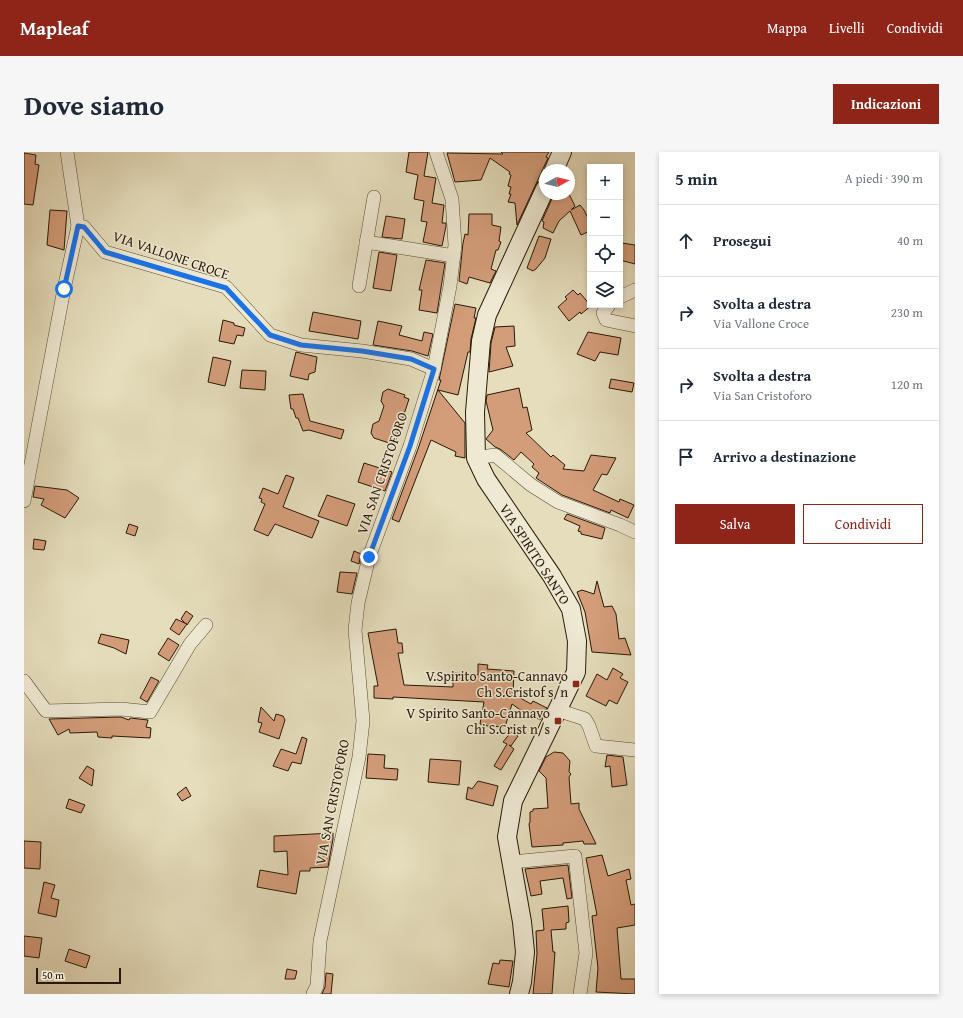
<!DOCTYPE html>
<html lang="it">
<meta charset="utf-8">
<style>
:root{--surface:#fff;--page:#f6f6f7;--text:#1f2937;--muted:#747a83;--line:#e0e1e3;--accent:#8f2418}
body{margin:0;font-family:"Gentium Book Plus",serif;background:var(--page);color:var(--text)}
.controls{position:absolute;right:12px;top:12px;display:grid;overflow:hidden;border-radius:0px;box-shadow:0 2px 6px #0003}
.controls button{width:36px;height:36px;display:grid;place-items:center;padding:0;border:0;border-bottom:1px solid var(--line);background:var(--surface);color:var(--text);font:20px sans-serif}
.compass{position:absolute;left:515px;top:12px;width:36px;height:36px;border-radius:50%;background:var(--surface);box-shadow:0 2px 6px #0003;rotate:82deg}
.scale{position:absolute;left:12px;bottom:10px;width:85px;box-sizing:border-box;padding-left:4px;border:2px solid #281807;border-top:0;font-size:11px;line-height:14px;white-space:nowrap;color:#281807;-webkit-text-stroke:3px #eee9d3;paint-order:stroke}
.stop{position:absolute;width:12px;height:12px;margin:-9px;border:3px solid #1a73e8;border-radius:50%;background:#fff}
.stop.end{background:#1a73e8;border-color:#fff;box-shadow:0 1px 4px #0008}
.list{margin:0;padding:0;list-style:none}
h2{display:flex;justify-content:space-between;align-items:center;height:52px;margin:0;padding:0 16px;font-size:17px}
h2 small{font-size:13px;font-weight:400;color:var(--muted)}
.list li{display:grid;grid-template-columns:26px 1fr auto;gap:12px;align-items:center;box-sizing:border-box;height:72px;padding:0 16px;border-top:1px solid var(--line)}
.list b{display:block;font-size:15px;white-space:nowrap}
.list p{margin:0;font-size:13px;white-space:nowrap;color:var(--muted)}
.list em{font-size:13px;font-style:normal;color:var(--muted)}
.actions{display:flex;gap:8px;padding:12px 16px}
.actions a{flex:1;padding:9px 0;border:1px solid var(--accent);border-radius:0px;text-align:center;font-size:14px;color:var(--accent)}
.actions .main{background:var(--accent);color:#fff}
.icon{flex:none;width:22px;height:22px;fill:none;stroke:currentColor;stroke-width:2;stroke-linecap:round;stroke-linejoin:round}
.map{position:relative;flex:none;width:611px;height:842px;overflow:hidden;border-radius:0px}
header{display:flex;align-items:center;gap:24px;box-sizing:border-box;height:56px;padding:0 20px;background:var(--accent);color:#fff}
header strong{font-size:19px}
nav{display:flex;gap:22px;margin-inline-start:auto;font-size:14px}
.intro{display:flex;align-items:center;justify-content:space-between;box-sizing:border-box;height:96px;padding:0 24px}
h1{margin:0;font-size:28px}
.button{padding:10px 18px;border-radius:0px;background:var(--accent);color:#fff;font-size:14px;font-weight:700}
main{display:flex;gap:24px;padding:0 24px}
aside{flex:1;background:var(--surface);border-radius:0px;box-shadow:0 2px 6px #0003}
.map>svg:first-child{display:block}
.building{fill:#d49d7a;stroke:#281807}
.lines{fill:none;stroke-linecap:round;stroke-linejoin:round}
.street-casing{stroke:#574934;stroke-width:14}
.secondary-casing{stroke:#281807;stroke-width:20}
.street{stroke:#eee9d3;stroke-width:13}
.secondary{stroke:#eee9d3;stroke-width:18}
.route{stroke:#1a73e8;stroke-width:5}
.poi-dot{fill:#8f2418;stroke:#eee9d3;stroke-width:1.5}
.labels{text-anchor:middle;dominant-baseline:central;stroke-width:3;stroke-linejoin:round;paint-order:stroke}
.street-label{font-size:14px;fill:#281807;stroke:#eee9d3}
.poi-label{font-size:14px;fill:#281807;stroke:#eee9d3;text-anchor:end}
</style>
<header>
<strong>Mapleaf</strong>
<nav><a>Mappa</a><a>Livelli</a><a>Condividi</a></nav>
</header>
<div class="intro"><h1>Dove siamo</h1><a class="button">Indicazioni</a></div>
<main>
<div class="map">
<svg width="611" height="842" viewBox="0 0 611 842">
<rect width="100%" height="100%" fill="#e5ddbc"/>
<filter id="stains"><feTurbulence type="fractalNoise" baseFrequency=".005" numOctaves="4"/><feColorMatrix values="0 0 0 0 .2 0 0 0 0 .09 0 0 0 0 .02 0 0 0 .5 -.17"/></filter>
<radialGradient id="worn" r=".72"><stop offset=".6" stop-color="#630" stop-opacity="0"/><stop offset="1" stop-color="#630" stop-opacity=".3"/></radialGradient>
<!-- building -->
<g class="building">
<path d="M385,0H404L400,24L412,26L408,51L420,53L418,71H422V74L418,94L399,90L403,70L397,69L400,49L390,47L394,23L382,20Z"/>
<path d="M477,0H525L522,5L524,6L493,73L491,51L484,50L487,42H485L487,35L484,34L487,23L485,22L486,20L466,6L457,28L431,30L423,1L479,2Z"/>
<path d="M0,1L12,3L11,12L15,13L9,53L0,52Z"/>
<path d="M530,42H545L551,54L547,58L556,53L560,58L566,70V79L557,83L546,59L535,69L529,81L519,76L520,70L518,69Z"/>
<path d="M26,58L43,59L40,98L23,93Z"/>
<path d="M445,62H468V73L477,75L475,89L477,90L474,98H472L467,117L472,119L466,131L445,125L443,132L435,129L439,91L441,82L444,83Z"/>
<path d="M362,64L381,67L378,87L358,85Z"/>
<path d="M515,84L527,87L521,106L512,117L509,119L503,116Z"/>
<path d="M598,91L611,93V112L596,108Z"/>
<path d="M355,100L373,103L367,139L349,136Z"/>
<path d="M402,108L421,111L413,161L395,158L398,138H395Z"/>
<path d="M549,138L554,143L556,141L567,154L557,162L556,160L545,169L534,155L543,147L541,145Z"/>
<path d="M431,152L452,156L450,166H452L447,187L446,200H444L434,243L414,238L441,271V306L431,304L432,300L407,288L375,370L368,367L394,297L417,228H415Z"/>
<path d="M289,160L337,169L334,187L285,179Z"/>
<path d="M199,168L210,171V173L221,176L219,184L213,183L210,192L195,189Z"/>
<path d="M354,169L378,174L375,183L398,189L400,180L409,182L404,204L388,199L349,193Z"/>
<path d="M490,174L491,194L482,195L489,214L465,220L467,191L471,175Z"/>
<path d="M564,180L597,186L594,203L576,200L571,209L553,202Z"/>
<path d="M272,200L293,205L291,220L285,222L284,228L266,224Z"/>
<path d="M189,205L207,209L201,234L184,230Z"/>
<path d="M218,218L242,219L241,238L216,236Z"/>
<path d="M587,227L610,231L608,240L585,236Z"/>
<path d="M495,236L499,256L503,255L508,278L502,281L527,305L529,303L541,313L539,317L560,319L567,303L592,306L583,323L578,322L569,338L595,350L596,347L610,353L604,366L587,358L586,361L538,343L512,326L515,321L508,315L510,312L497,300L490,308L476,297L471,295L462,287L469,278L462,249L463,243Z"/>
<path d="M364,237L381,243L380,245L385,247L371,290L365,288V291L350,286L347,281L349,272L355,269L360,254L357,249L359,240Z"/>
<path d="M279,242L286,269L320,278L317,287L285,278L279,279L274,266H272L269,257H267L265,243Z"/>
<path d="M340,311L368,320L361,339L334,330Z"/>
<path d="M262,323L270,326L259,355L295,369L288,386L251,372L244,384L230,378L241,352L237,350L238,347L235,346L239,336L254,342Z"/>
<path d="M11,334L43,338L55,346L41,366L17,353L20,347L9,345Z"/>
<path d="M303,343L331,352L323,374L294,364Z"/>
<path d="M543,362L581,376L578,387L557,382V380L554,379L556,374L540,367Z"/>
<path d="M105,372L114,375L111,384L102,381Z"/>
<path d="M10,387L22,389L20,398L9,397Z"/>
<path d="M330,399L337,402L335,412L327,409Z"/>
<path d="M316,420L333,421L328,442L313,440Z"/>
<path d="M573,429L580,455L588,454L592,462L595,487L601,486L607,503L568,500L561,460L553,440L558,438L570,442Z"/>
<path d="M162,459L169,464L163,473L157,467Z"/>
<path d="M152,467L163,472L155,483L146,477Z"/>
<path d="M372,477L374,491H378L379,501H374L380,533L429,535V521L454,523V512L464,513L463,517L490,519L489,542L507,552L509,549L523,556L517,567L516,568L510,564L509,567L488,552L481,575L464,574L456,572L460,550L369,545V547L350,546V534H354L344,481Z"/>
<path d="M77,482L105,488L102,502L90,496L74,491Z"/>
<path d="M144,486L155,493L145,509L134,502Z"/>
<path d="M589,516L599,522L596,526L604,530L593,552L585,548L582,554L562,544L573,522L583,528Z"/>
<path d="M127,525L135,529L123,550L116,546Z"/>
<path d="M237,555L250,569L252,562L259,564L261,568L255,587L235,580L238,571L234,570Z"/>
<path d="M97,565L105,568L106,566L124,568L122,575L127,576L126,586L88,584V586L74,585L73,580L46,581L45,577L34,583L25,567Z"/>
<path d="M487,580L494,584L487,594L485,593L490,597L477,618L470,614L483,592L479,590Z"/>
<path d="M278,585L283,587L277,612L268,610L264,619L249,614L257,597L272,602Z"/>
<path d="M530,600L539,601L546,609L545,620L547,622L545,625L547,652L555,651V657L572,692H560L559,689L539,691V693L508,695L505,672L506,670V660L509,659V657L524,656L522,626L515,619L522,605Z"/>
<path d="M344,602L361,603L360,616L374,617L373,628L342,626Z"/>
<path d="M583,603L599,605L603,633L588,635L586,614L581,615Z"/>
<path d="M406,607L437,609L435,633L404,630Z"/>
<path d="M63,614L70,618L68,634L55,626Z"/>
<path d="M454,629L474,634L469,654L442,647L444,635L448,637Z"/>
<path d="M162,635L167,644L158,649L153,642Z"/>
<path d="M45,647L61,653L57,661L42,656Z"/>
<path d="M309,681V687L304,715L286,716V719H276L272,742L233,735L236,718L264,723L263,699L250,700V684Z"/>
<path d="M0,689L17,690L16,717L0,716Z"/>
<path d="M578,703L584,724L605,717L607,727L602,728L607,753L611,752V773L593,776L597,827H611V842L572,840L574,816L568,764L573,763L562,706Z"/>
<path d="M544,713L548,746L543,747L539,726L516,729L518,742L507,744L501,717Z"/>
<path d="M20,730L31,733L27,746L35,748L32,765L14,761Z"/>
<path d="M544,754L545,770L542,771V777L527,778L529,800H531L528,842H509L513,802L512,779L520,778L518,757Z"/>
<path d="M0,784L18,786L15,806L0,804Z"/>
<path d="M45,797L66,804L62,816L41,809Z"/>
<path d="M476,808L489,809L485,835L464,832L469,811L475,812Z"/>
<path d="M263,817L273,819L271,827H261Z"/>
<path d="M302,821L309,822L307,842H298L301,835Z"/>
</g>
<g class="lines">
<defs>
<g id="street">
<path d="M54,74L60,75L81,100L202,135L246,183L277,193L338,199L387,207L410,217"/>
<path d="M342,90L430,104"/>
<path d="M335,134L350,45"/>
<path d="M596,145L611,138"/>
<path d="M585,153L579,161L582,168L611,174"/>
<path d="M452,306L471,303L507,333L534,350L596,373L611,380"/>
<path d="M0,349L40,137L54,74L43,0"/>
<path d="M0,529L22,559L97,557L126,560L166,492L182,473"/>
<path d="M533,558L561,567L565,574L572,594L611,598"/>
<path d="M488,710L551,704L562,801L556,842"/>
<path d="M289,842L293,834L296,789L335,605L339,569L331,478L334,451L345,405L386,294L410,217L426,134L431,93L428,47L412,0"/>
</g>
<g id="secondary">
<path d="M530,18L538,0"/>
<path d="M495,842L498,830L501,800L498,770L483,685L489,649L552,520L553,489L547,457L528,424L462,327L452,306L451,260L457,189L463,163L521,37"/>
</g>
</defs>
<!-- street casing -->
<use href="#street" class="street-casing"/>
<!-- secondary casing -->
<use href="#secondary" class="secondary-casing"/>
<!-- street -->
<use href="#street" class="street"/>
<!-- secondary -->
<use href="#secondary" class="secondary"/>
</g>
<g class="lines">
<!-- route -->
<path class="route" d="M40,137L54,74L60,75L81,100L202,136L246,183L277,193L338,199L387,207L410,217L386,294L345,405"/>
</g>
<!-- markers -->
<g class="poi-dot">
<rect x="548" y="528" width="8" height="8" rx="2"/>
<rect x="530" y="565" width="8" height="8" rx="2"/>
</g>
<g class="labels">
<!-- street labels -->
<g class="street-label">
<text transform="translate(147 103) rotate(19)">VIA VALLONE CROCE</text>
<text transform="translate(358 321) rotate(-71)">VIA SAN CRISTOFORO</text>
<text transform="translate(511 402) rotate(57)">VIA SPIRITO SANTO</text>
<text transform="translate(308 650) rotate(-79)">VIA SAN CRISTOFORO</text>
</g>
<!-- poi labels -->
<g class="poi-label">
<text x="544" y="524">V.Spirito Santo-Cannavo<tspan x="544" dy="16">Ch S.Cristof s/n</tspan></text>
<text x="526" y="561">V Spirito Santo-Cannavo<tspan x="526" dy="16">Chi S.Crist n/s</tspan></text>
</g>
</g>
<rect width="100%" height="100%" filter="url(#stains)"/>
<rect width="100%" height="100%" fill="url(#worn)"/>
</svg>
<div class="controls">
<button>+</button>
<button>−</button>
<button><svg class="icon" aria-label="locate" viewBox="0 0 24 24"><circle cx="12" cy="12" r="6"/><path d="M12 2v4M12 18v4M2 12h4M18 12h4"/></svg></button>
<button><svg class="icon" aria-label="layers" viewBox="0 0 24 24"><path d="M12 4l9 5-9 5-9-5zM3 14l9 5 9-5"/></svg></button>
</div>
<svg class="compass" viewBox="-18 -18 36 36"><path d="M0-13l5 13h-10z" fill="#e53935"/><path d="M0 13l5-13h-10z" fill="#747a83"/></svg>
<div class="scale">50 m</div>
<div class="stop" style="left:40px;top:137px"></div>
<div class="stop end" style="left:345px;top:405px"></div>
</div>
<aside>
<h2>5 min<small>A piedi · 390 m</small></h2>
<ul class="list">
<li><svg class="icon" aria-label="ahead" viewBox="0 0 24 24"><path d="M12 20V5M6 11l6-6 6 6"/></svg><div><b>Prosegui</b></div><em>40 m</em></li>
<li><svg class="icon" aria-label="right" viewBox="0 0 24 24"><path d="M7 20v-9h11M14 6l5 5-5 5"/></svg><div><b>Svolta a destra</b><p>Via Vallone Croce</p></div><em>230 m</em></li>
<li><svg class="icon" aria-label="right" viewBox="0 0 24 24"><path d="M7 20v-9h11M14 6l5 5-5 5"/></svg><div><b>Svolta a destra</b><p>Via San Cristoforo</p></div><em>120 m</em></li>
<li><svg class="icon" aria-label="arrive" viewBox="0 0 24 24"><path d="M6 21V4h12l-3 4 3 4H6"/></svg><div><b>Arrivo a destinazione</b></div></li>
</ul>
<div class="actions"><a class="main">Salva</a><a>Condividi</a></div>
</aside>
</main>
